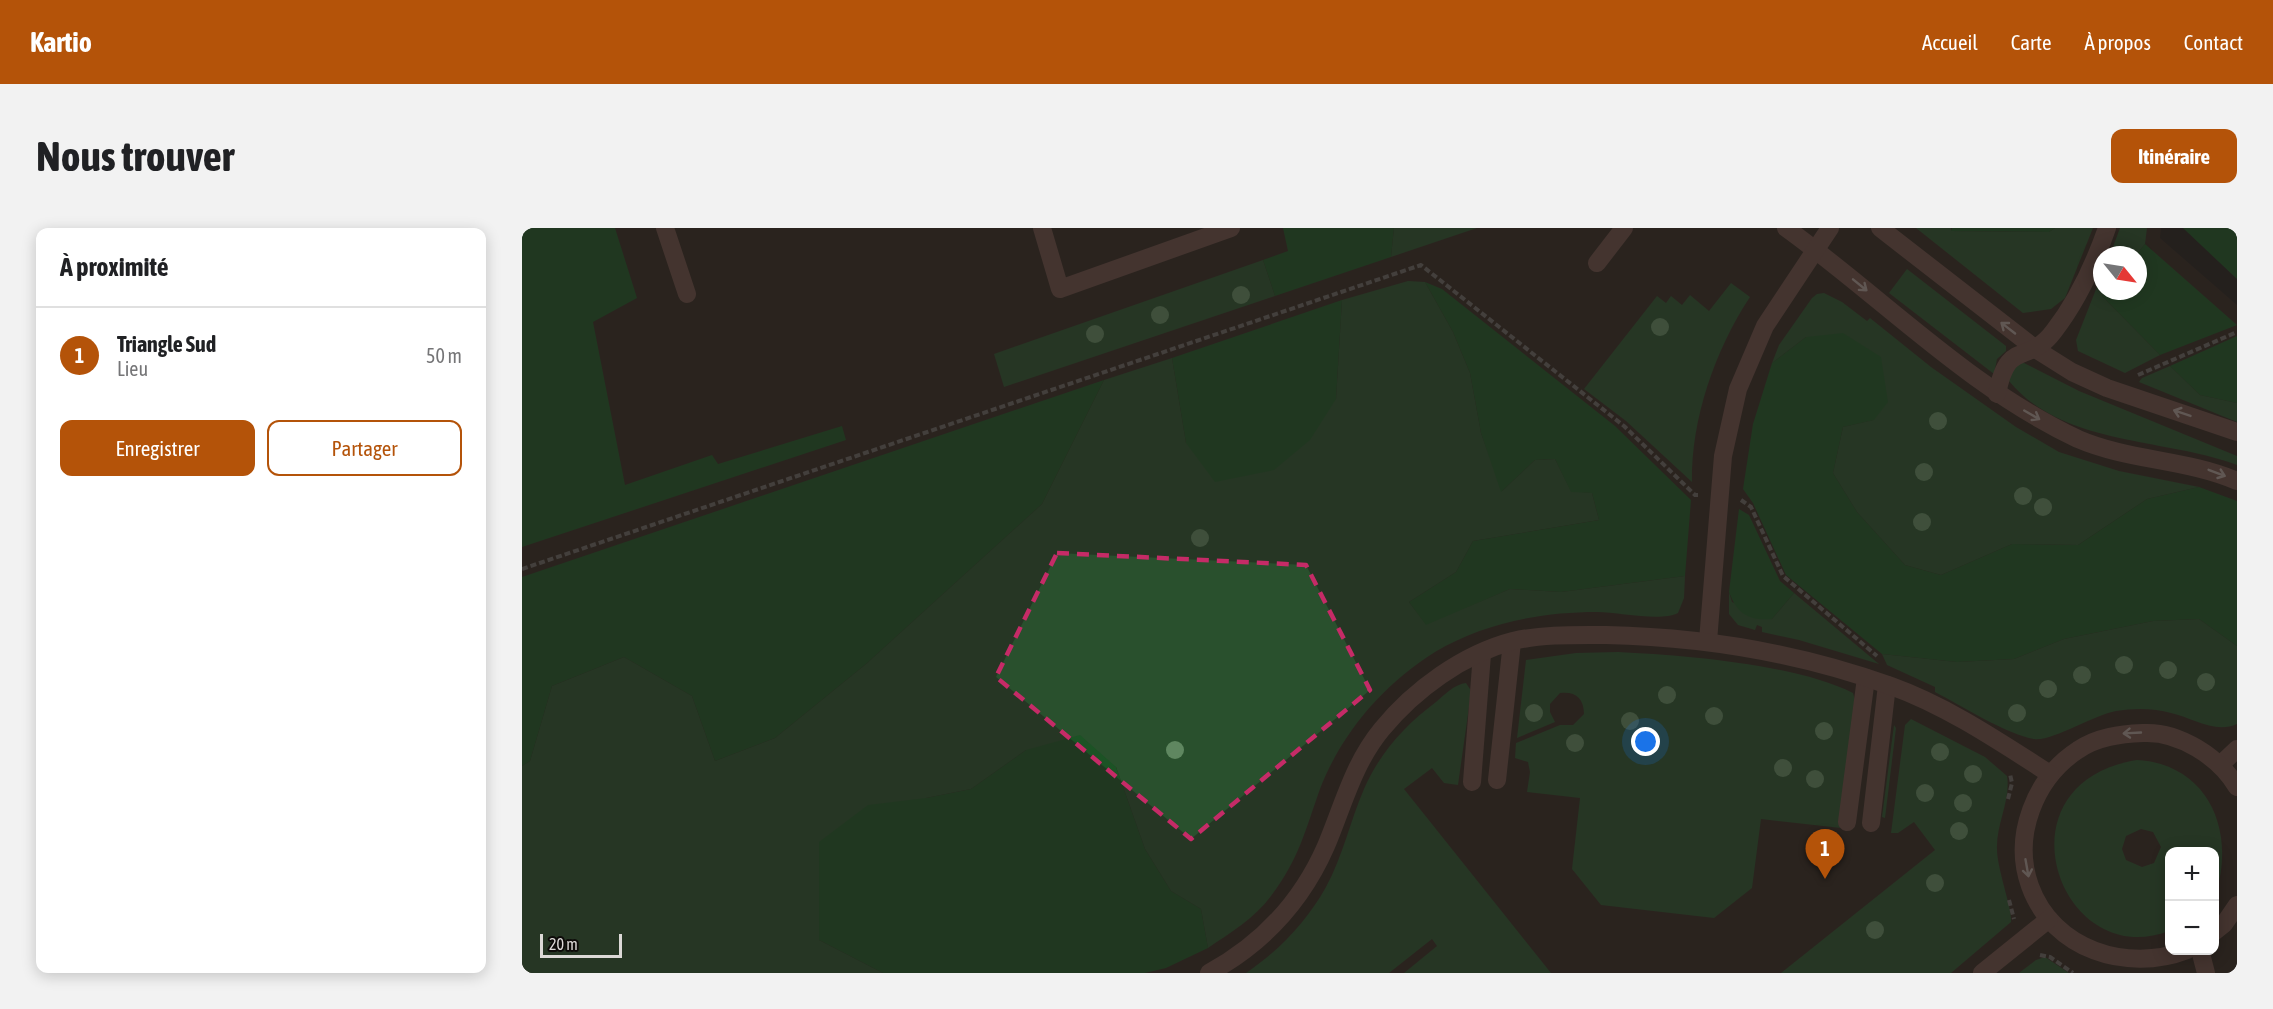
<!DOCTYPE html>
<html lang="fr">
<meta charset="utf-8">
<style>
:root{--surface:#fff;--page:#f2f2f2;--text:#202124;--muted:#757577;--line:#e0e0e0;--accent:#b45309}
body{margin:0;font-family:"Asap Condensed",sans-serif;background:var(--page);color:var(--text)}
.controls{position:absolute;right:18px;bottom:18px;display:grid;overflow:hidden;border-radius:12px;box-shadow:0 3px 15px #0003}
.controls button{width:54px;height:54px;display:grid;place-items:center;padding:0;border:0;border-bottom:2px solid var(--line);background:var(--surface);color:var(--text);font:30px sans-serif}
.compass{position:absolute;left:1571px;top:18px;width:54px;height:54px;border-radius:50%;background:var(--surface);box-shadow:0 3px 15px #0003;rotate:120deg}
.scale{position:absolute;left:18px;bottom:15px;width:82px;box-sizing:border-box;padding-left:6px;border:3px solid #dcd9d7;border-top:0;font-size:16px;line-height:21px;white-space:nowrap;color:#dcd9d7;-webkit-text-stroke:4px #0d0b09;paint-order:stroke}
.you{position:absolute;left:1124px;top:514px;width:21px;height:21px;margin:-15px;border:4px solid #fff;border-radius:50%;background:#1a73e8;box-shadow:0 0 0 9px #1a73e833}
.badge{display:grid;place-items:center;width:39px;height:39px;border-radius:50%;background:var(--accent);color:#fff;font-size:20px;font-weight:700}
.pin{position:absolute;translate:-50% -50px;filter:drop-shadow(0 2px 3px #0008)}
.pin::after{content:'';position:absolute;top:32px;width:21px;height:18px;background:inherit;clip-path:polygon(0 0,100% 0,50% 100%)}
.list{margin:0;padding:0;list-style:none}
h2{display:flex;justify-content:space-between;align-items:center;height:78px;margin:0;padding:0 24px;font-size:26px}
h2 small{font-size:20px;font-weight:400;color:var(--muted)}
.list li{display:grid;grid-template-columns:39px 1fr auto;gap:18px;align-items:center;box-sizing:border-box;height:96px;padding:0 24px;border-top:2px solid var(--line)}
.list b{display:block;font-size:22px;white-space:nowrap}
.list p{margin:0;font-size:20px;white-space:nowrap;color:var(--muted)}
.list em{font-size:20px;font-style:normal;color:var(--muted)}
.actions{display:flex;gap:12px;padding:18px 24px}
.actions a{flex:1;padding:14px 0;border:2px solid var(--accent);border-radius:12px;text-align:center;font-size:21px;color:var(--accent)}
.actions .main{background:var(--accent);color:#fff}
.map{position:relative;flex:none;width:1715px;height:745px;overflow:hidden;border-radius:12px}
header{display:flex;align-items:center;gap:36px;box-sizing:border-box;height:84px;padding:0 30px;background:var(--accent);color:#fff}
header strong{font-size:28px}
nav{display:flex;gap:33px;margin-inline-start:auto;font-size:21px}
.intro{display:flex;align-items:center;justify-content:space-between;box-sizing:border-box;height:144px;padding:0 36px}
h1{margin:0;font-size:42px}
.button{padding:15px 27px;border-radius:12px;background:var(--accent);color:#fff;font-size:21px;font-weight:700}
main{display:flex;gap:36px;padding:0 36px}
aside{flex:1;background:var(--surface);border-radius:12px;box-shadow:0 3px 15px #0003}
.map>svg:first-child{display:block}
.built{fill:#322721;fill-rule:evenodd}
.green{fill:#29502d;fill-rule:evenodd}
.forest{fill:#1c5325}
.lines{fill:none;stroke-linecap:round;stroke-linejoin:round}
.path{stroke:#686462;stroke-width:4;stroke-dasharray:6 3;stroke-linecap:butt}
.minor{stroke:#6b4c46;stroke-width:18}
.tree{fill:#5f8760}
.oneway{stroke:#a99a96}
.marked{fill:none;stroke:#c52b67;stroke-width:4.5;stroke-dasharray:12 8;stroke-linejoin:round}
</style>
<header>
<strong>Kartio</strong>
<nav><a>Accueil</a><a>Carte</a><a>À propos</a><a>Contact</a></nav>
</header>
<div class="intro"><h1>Nous trouver</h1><a class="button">Itinéraire</a></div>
<main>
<aside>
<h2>À proximité<small></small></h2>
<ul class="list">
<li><span class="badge">1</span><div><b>Triangle Sud</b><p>Lieu</p></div><em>50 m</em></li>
</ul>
<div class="actions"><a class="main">Enregistrer</a><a>Partager</a></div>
</aside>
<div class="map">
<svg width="1715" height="745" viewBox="0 0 1715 745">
<rect width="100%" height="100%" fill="#25201e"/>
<!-- built -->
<path class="built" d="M43,0H1639L1638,10L1715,77V745H0V317ZM1580,27H1616V63H1580ZM1648,624H1692V722H1648Z"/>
<!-- green -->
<g class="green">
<path d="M872,0H955L869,29Z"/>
<path d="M1394,0H1429V3L1527,4L1533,0H1571L1543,70L1529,81L1501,85Z"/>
<path d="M1598,0H1625L1623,16L1614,27H1588Z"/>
<path d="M741,32L753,68L482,159L472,126Z"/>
<path d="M1385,41L1484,118V123L1475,131L1472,146L1367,65Z"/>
<path d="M1580,46V63H1584L1580,68L1638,127L1603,145L1556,123L1554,112Z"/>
<path d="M886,53L903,54L931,104L948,145L959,205L980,263L1013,232L1033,231L1049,263L1070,265L1077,292L951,313L934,344L887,374L904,396L988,361L1039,364L1163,348L1162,370L1156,385C1138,394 1097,384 1075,384C1019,384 961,395 913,424C862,456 820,504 798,561C783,603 777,631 749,668C733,690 708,705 686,720L679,681L649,663L623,621L594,539L504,522L449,561L404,570L297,712L361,745H0V538L8,533L30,458L102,429L170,468L193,533L253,510L344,436L520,276L582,152L650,130L664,215L814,171L820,72Z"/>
<path d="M1209,55L1228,69C1193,122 1169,191 1170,254L1104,193L1062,161L1135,68L1144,75L1149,68L1160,77L1168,67L1187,83Z"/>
<path d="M1302,65L1320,74L1345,93L1348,90L1409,139L1494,199L1537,224L1597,243L1677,259L1625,271L1556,317L1490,316L1419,347L1383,337L1335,284L1311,245L1321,199L1351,192L1284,109L1250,135L1257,117L1290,70L1295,66Z"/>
<path d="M1500,134L1557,163L1715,228V237C1643,210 1540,218 1487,153L1488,140Z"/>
<path d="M1648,138L1678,167L1715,175V194L1617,154L1620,150Z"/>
<path d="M1207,364L1210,374L1250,391L1272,365L1357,436L1277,412L1240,404V399L1235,397L1233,402L1216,397L1207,386Z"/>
<path d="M1677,391L1715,418V496C1693,506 1671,490 1649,485C1632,480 1612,480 1594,483C1572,487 1529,514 1512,511C1486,507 1438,477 1413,464V459L1365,437L1360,426L1435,434L1492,431L1542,411L1631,393Z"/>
<path d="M1096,424C1160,427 1274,436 1331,465L1333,472L1319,600L1239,591L1230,660L1192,690L1079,677L1050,641L1058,570L1005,564L1008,544L1006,534L993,530L994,515L1038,497H1051L1062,486C1062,470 1053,463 1038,465L1028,476V484L1033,494L995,510L1004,432L1054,425Z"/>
<path d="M944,455L948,461V472L936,557L922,555L910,540L882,561L1029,745H882L915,718L910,711L867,745H724C757,723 785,693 804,659C821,628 828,593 842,561C857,526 883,497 914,474C922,467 933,456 944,455Z"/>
<path d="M1389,491L1463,529L1485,548C1489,572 1474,596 1475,621C1475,641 1491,683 1489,694L1429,745H1259L1413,622L1392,594L1376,605H1369L1383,497Z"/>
<path d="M1372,497L1374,500L1363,590L1360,589Z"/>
<path d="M1615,532C1686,536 1715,603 1693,668L1692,624H1648L1647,703C1537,745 1471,555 1615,532ZM1619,601L1631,604L1639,619L1632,635L1620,639L1604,632L1600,621L1604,608Z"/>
<path d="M1523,729L1547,745H1497L1514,732Z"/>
</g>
<!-- forest -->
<g class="forest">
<path d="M0,0H93L115,70L71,94L103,257L190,227L196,236L320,198L324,212L0,319Z"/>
<path d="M761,0H872L869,29L753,68L741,32L766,23Z"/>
<path d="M1430,0H1533L1527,4L1429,3Z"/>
<path d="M1661,0H1715V51Z"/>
<path d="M1623,16L1715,97L1638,127L1580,68L1584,63H1616L1614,27Z"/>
<path d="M903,54L920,61L1093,198L1169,272L1163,348L1039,364L988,361L904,397L887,374L934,344L951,313L1077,292L1070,265L1049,264L1033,231L1013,232L979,264L959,205L948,145L931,104Z"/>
<path d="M820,72L814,171L788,212L752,242L693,254L664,215L650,130Z"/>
<path d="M1321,105L1359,129L1366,174L1352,192L1321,199L1311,245L1335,284L1383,337L1419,347L1490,316L1556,317L1625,271L1677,259L1715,273V418L1677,391L1631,393L1542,411L1492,431L1435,434L1360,426L1264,347L1231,275L1221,261L1231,196L1250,135L1284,109Z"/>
<path d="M1715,108V175L1678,167L1648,138Z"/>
<path d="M582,152L520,276L344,436L253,510L193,533L170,468L102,429L30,458L8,533L0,538V349Z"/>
<path d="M1217,281L1227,287L1258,353L1272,365L1250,391C1227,393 1215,386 1207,364Z"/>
<path d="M558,507L594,539L623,621L649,663L679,681L686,720L644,740L623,745H361L297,712V614L346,577L404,570L449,561L504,522Z"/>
</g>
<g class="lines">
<!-- path -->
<g class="path">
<path d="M1616,147L1715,104"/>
<path d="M1219,272L1229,279L1261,348L1355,428"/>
<path d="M0,341L899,37L1102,198L1173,267H1176"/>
<path d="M1486,571L1490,555L1488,546"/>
<path d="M1487,672L1492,691"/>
<path d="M1518,727L1528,729L1551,745"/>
</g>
<!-- minor -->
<g class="minor">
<path d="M143,0L165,66"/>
<path d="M520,0L538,61L709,0"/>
<path d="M1264,0C1361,70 1447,160 1556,211C1607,233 1664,231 1715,253"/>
<path d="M1358,0L1515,122L1550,144L1585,160L1715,204"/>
<path d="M1075,35L1102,0"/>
<path d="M1475,166C1486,109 1505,139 1532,103C1556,72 1572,37 1585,0"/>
<path d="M1186,413L1201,228L1216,161L1243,98L1308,0"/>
<path d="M1698,537L1715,521"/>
<path d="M975,552L990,414"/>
<path d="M950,554L960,426"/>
<path d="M1325,594L1344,450"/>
<path d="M1349,595L1365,457"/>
<path d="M1692,704L1702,696L1715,677"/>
<path d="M1665,722C1605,745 1531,722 1508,658C1490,608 1513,550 1556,522C1575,509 1598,506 1621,505C1657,503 1697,529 1715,559"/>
<path d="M1678,722L1684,745"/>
<path d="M687,745C740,716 780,673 804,618C821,578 831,536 860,501C892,462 941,426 991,413C1021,406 1054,407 1084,407C1182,409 1277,425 1369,458C1425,478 1478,514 1528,546"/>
<path d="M1460,745L1527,691"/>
</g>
</g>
<!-- trees -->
<g class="tree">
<circle cx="719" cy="67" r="9"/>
<circle cx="638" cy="87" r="9"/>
<circle cx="1138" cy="99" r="9"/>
<circle cx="573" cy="106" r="9"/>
<circle cx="1416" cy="193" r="9"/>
<circle cx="1402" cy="244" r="9"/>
<circle cx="1501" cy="268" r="9"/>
<circle cx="1521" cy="279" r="9"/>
<circle cx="1400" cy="294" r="9"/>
<circle cx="678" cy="310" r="9"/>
<circle cx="1602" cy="437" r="9"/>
<circle cx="1646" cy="442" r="9"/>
<circle cx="1560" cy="447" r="9"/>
<circle cx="1684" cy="454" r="9"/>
<circle cx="1526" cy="461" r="9"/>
<circle cx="1145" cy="467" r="9"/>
<circle cx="1012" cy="485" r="9"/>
<circle cx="1495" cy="485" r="9"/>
<circle cx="1192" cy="488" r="9"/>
<circle cx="1108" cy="493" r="9"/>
<circle cx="1302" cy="503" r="9"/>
<circle cx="1053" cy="515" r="9"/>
<circle cx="1123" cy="519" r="9"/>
<circle cx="653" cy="522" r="9"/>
<circle cx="1418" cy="524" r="9"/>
<circle cx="1261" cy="540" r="9"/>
<circle cx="1451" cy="546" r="9"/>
<circle cx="1293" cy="551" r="9"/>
<circle cx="1403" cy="565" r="9"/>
<circle cx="1441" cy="575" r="9"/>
<circle cx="1437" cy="603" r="9"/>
<circle cx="1413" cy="655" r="9"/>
<circle cx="1353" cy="702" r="9"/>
</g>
<!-- one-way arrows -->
<defs><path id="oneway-shaft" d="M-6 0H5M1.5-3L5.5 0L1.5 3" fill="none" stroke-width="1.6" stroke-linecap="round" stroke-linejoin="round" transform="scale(1.5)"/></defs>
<g class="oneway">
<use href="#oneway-shaft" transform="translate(1338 57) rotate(39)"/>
<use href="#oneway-shaft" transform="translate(1486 100) rotate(-142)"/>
<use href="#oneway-shaft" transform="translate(1660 185) rotate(-161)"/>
<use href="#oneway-shaft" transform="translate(1510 187) rotate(30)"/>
<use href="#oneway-shaft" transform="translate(1695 245) rotate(21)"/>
<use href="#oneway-shaft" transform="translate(1610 505) rotate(177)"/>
<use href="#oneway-shaft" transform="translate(1505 640) rotate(80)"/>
</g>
<!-- marked area -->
<path d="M0 0H1715V745H0ZM535,325L784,337L848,462L669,611L474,449Z" fill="#25201e" fill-opacity=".55" fill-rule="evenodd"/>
<path class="marked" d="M535,325L784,337L848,462L669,611L474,449Z"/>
</svg>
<div class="controls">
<button>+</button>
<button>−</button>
</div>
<svg class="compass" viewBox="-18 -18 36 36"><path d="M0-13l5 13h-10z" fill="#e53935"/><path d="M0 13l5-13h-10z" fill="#757577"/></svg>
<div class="scale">20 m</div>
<div class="you"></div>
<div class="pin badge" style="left:1303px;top:651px">1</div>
</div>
</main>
